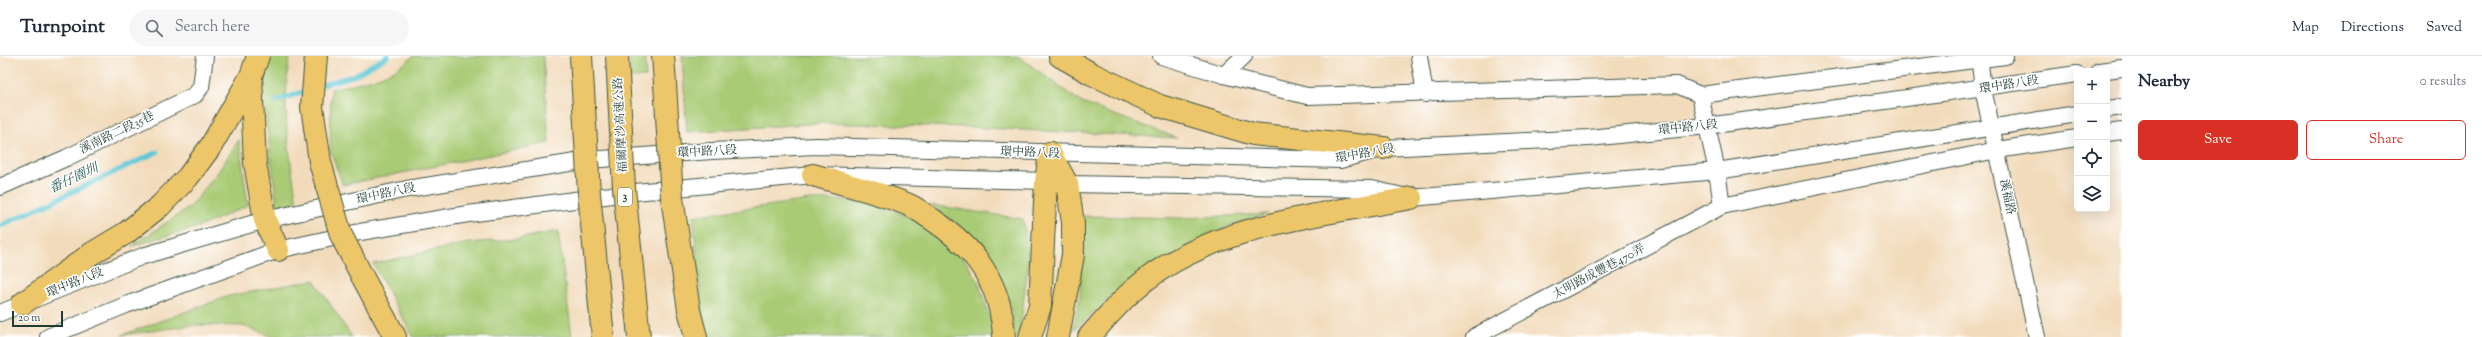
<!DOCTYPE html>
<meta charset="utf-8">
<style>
:root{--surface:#fff;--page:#f6f6f7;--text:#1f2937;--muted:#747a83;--line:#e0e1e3;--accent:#d93025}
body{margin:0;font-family:"Sorts Mill Goudy","Noto Serif TC",serif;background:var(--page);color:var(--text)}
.controls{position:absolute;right:12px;top:12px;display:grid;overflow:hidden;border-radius:6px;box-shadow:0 4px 16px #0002}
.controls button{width:36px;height:36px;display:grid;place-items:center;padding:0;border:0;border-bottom:1px solid var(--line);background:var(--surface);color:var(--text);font:20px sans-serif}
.scale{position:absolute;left:12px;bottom:10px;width:51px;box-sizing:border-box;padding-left:4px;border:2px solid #1f3d34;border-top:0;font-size:11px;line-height:14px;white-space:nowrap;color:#1f3d34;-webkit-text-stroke:3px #fff;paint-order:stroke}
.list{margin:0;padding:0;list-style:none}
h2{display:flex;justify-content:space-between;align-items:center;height:52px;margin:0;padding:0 16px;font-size:17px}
h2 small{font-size:13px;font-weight:400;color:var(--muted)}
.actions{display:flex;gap:8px;padding:12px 16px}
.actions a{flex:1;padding:9px 0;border:1px solid var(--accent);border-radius:6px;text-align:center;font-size:14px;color:var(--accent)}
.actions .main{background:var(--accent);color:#fff}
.icon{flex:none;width:22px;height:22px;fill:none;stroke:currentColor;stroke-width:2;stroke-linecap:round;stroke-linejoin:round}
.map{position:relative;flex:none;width:2122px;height:281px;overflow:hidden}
header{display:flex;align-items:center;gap:24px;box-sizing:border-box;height:56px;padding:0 20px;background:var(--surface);border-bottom:1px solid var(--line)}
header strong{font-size:19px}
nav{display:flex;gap:22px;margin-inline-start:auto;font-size:14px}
.search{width:280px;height:36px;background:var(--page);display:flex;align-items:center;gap:10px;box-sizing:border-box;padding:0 14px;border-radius:22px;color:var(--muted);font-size:15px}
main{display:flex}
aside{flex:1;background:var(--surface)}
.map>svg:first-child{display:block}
.green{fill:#a9cb74;stroke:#648454}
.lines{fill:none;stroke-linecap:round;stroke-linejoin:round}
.stream{stroke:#5cc8d5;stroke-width:5}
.minor-casing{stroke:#3f5548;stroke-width:18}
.highway-casing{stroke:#3f5548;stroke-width:24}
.minor{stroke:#fff;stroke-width:16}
.highway{stroke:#ecc669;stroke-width:22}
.highway-bridge-casing{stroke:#3f5548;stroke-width:24;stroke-linecap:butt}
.highway-bridge{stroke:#ecc669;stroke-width:22}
.labels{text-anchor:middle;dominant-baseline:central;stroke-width:3;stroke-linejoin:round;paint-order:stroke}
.shield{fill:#fff;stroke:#627771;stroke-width:1}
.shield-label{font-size:11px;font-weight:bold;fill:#1f3d34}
.street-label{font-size:12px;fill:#1f3d34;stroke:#fff}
.water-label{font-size:13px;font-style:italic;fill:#2e605c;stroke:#fff}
</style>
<header>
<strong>Turnpoint</strong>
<div class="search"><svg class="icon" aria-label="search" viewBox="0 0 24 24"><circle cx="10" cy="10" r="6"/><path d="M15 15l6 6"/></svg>Search here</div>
<nav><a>Map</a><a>Directions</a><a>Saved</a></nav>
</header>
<main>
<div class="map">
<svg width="2122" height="281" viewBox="0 0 2122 281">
<rect width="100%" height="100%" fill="#fff"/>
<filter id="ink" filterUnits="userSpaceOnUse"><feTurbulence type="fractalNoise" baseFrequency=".025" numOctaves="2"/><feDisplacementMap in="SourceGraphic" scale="8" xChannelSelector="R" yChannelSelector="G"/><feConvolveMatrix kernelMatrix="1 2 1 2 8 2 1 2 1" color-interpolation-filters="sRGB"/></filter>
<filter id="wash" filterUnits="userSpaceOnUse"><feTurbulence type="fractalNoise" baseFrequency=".012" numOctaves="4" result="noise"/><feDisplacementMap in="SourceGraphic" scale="16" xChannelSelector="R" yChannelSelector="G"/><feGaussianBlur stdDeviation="0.9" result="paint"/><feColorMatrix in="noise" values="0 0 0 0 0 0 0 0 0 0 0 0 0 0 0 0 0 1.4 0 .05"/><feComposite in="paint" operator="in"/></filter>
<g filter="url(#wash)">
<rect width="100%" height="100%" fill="#f2dbbb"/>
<!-- green -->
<g class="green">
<path d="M270,0H290C281,53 289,95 297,147L277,149L262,34Z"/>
<path d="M413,0H543L549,87L343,129L330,94L331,33C359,26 392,22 413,0Z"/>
<path d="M629,0H645L646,21L630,22Z"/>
<path d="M682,0H1018L1082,47L1177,82L967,71L822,67L687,76Z"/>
<path d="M239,84L248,149L202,170L132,190L191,150L218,116Z"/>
<path d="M810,144H865L926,167L967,207L978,225L996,281H707L703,265L693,160Z"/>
<path d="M931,149L1023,163L1029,203L1019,281H1013C1016,224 974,180 931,149Z"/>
<path d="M1268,158L1228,170L1116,236L1073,275L1080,240L1082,160L1183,162Z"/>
<path d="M558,175L572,281H413L373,208L468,187L516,183Z"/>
<path d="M314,224L352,281H274L243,270L194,269L122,279L229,240Z"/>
</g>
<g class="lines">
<!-- stream -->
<g class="stream">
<path d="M319,30L355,19L388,0"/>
<path d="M277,45L308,34"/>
<path d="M0,170L157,96"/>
</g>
</g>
</g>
<g filter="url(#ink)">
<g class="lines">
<defs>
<g id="minor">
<path d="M1161,0L1224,19L1307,40L1677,29L1700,39L1717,115L1722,150"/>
<path d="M1419,0L1425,38"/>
<path d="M1979,0L1983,33L2037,281"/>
<path d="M2099,15L2122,12"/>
<path d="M1224,19L1244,0"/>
<path d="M1700,39L2005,0"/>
<path d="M2107,53L2122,51"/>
<path d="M2107,77L2122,75"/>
<path d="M0,131L66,102L195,39L201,31L205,0"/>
<path d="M0,257L143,200L265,164L407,133L588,104L712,95L816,90L1340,104L1384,92L1589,82L1707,70L2077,18"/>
<path d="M48,281L126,249L278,194L360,176L468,158L635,136L813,119L1046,125L1067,128L1372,133L1411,142L1717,115L2077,58"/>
<path d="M1474,281L1722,150L1997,94L2077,82"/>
</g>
<g id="highway">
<path d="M316,0L312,51L320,106L328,134"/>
<path d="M663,0L665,28"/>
<path d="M1060,0L1092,18L1160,50L1253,78L1384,92"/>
<path d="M251,20L255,107L265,164L278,194"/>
<path d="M1050,97L1067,128L1073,167V199L1058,281"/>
<path d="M813,119C845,129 879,136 909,149C918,153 925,159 933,164C976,193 1001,227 1004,281"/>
<path d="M362,220L395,281"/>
<path d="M22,248L91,198L126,177L160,150L188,121L211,90L251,20L258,0"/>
<path d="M689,254L696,281"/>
<path d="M1030,281L1040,250L1046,125L1050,97"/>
<path d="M1089,281C1104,264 1120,245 1137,231C1209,169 1321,159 1411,142"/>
</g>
</defs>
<!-- minor casing -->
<use href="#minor" class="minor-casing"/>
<!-- highway casing -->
<use href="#highway" class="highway-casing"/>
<!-- minor -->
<use href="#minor" class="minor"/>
<!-- highway -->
<use href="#highway" class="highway"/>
<defs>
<g id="highway-bridge">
<path d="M581,0L589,137L603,281"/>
<path d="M617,0L624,132L639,281"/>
<path d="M665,28L672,142L689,254"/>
<path d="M328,134L341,179L362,220"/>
</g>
</defs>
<!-- highway-bridge casing -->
<use href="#highway-bridge" class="highway-bridge-casing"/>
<!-- highway-bridge -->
<use href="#highway-bridge" class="highway-bridge"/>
</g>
</g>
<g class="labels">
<!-- shield labels -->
<rect class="shield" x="618" y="132" width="14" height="18" rx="3"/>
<g class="shield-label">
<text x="625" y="141">3</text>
</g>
<!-- street labels -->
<g class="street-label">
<text transform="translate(2009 29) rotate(-9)">環中路八段</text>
<text transform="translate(621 69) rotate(-93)">福爾摩沙高速公路</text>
<text transform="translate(1688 72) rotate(-6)">環中路八段</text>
<text transform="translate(117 77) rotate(-26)">溪南路二段35巷</text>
<text transform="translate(707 96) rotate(-3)">環中路八段</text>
<text transform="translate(1030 97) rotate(2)">環中路八段</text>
<text transform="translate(1365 98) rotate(-10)">環中路八段</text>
<text transform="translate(386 138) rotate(-12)">環中路八段</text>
<text transform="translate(2007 141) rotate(78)">溪福路</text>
<text transform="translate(1599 216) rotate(-28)">太明路成豐巷470弄</text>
<text transform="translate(75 227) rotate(-22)">環中路八段</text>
</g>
<!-- water labels -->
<g class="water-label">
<text transform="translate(74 123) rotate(-25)">番仔園圳</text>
</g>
</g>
</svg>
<div class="controls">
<button>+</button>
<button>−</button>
<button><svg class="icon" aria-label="locate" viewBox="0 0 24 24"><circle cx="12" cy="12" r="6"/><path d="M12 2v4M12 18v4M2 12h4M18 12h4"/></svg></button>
<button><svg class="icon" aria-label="layers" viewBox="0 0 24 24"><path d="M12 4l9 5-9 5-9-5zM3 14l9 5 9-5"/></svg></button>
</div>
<div class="scale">20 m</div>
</div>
<aside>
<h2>Nearby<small>0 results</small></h2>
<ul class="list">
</ul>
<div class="actions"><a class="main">Save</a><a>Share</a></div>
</aside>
</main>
